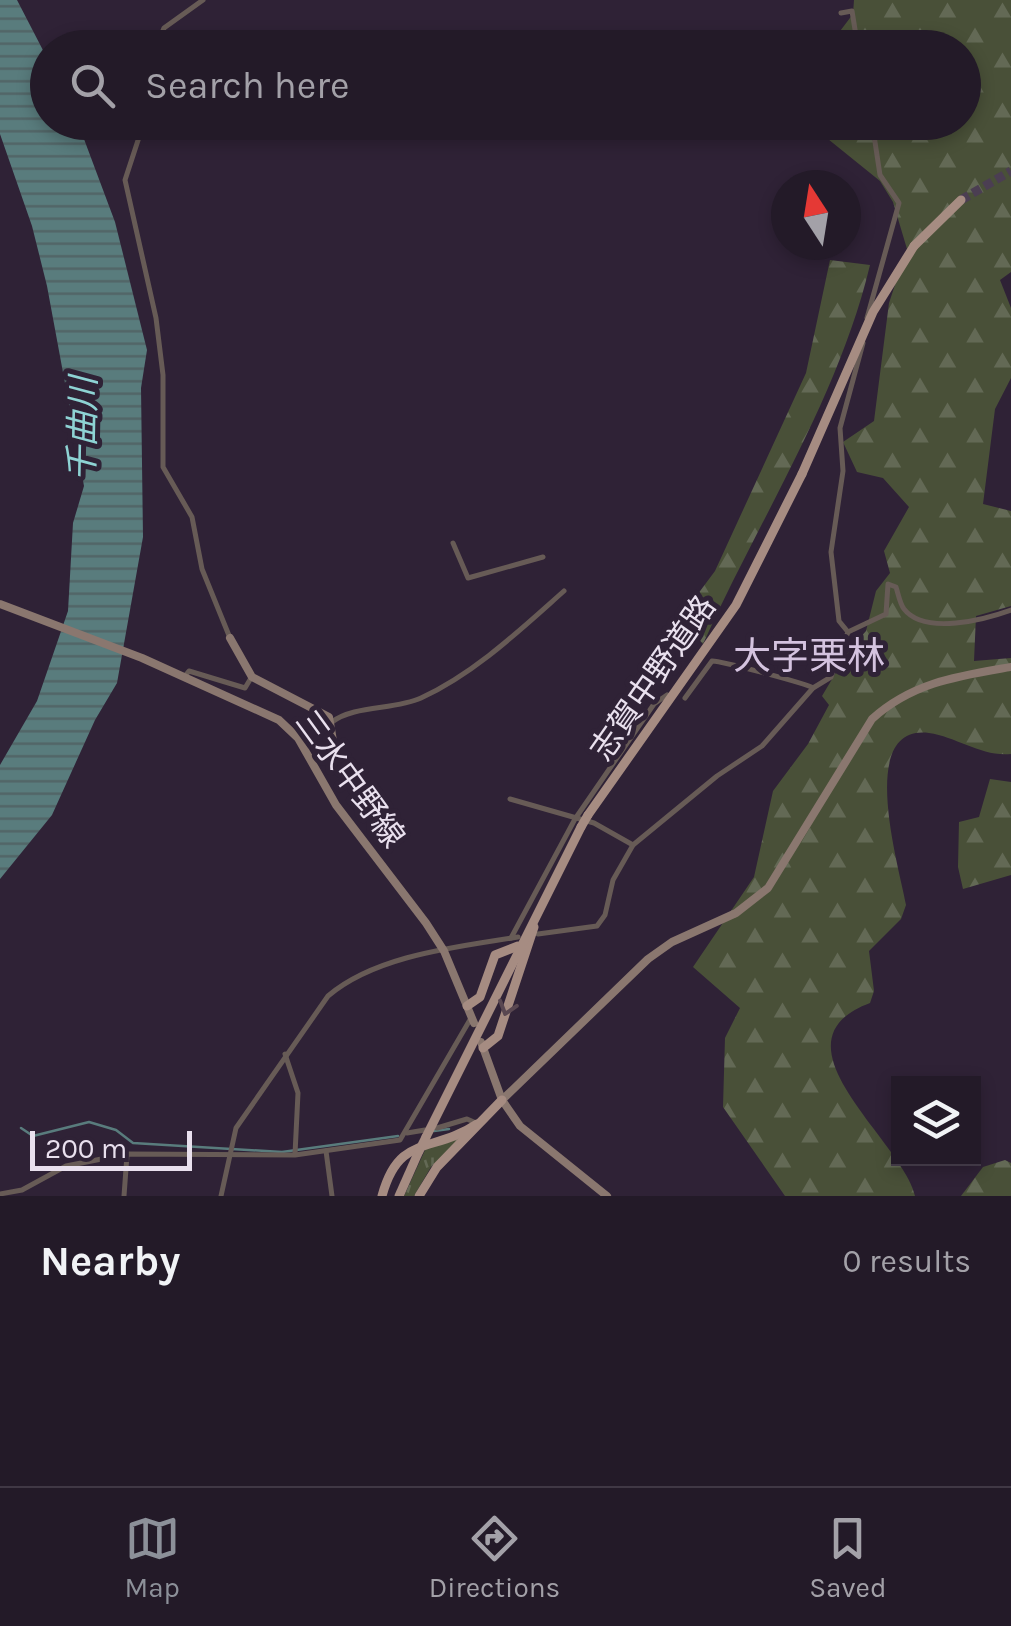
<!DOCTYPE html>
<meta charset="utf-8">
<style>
:root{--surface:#231a28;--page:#2b2330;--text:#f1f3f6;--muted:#a3a1a8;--line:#403845;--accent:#8c9099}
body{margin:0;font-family:Karla,"Noto Sans JP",sans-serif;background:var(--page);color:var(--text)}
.controls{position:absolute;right:30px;bottom:30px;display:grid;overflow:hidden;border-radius:0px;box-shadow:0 5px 15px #0003}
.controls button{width:90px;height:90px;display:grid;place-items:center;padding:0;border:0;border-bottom:2px solid var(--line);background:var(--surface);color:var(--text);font:50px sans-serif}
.compass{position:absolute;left:771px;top:170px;width:90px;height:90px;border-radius:50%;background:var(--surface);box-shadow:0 5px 15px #0003;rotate:348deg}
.scale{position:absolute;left:30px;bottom:25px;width:162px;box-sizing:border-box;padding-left:10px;border:5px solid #e9e0ee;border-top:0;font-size:28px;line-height:35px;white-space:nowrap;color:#e9e0ee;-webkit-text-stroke:8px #2f2236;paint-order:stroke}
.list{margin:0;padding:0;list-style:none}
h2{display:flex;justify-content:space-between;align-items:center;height:130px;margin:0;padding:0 40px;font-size:42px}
h2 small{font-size:32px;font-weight:400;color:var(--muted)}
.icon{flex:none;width:55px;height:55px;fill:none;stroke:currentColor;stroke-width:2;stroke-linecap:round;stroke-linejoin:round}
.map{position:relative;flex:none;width:1011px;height:1196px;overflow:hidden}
.search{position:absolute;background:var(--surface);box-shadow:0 5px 15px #0003;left:30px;right:30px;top:30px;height:110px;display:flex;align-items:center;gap:25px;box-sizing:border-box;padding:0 35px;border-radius:55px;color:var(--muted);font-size:38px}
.sheet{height:290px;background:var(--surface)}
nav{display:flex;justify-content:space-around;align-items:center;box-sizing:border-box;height:140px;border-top:2px solid var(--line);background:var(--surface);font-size:28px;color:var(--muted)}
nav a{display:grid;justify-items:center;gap:5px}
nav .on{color:var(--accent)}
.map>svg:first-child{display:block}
.grass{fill:url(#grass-tufts)}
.forest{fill:url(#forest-firs)}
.water{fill:url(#water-rules)}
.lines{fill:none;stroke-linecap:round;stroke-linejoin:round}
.stream{stroke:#597c7d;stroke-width:2.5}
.primary-tunnel{stroke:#4b3e52;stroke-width:9;stroke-dasharray:9 4.5;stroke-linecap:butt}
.street{stroke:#675b56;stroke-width:5}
.secondary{stroke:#8a776f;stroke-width:8}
.primary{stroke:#a68c82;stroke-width:9}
.primary-bridge{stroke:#a68c82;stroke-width:9}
.oneway{stroke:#594751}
.labels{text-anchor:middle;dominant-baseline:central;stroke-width:10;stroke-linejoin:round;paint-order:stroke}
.street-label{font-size:32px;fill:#e9e0ee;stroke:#2f2236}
.water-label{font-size:35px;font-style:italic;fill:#8ed3d4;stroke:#2f2236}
.quarter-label{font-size:38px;fill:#d4c3df;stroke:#2f2236}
</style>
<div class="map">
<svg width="1011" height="1196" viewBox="0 0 1011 1196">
<defs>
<pattern id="grass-tufts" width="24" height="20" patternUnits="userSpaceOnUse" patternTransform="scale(2.5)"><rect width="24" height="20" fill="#495038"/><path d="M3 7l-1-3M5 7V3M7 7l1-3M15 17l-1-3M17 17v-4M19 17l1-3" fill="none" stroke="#636955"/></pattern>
<pattern id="forest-firs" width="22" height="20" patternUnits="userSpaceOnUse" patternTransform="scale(2.5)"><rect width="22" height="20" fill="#495038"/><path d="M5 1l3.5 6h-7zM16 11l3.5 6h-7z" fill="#636955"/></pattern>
<pattern id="water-rules" width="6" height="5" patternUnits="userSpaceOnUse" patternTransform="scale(2.5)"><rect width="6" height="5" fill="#597c7d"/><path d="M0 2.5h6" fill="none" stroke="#516567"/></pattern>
</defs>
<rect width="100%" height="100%" fill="#2f2236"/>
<!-- grass -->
<path class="grass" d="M464,1135L431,1167L414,1196H404L426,1148Z"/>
<!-- forest -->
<g class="forest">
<path d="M854,0H1011V272L1000,280L1011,308V378L995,409L983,504L1011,511V606L976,616L974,661L1011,658V754C982,757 957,737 929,733C856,724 899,865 906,905L901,919L869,951L874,991L870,1003C765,1042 903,1141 915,1196H785L723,1107L725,1038L740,1008L693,967L754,877L773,791L808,744L829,705L822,696L850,649L866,631L876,591L890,573L884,551L909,507L883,478L857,472L843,442L874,421L889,303L907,249L893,202L880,181L828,139L820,123L964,122V48L828,47L853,14Z"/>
<path d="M830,260L870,265C838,399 759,519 703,644L680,618L715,571L806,373Z"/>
<path d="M990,779L1011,782V875L963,889L958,867L959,822L979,817Z"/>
<path d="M1005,1160L1011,1163V1196H961L983,1167Z"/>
</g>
<!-- water -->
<path class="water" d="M0,0H17L47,58L48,122L78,123L115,222L147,350L141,388L143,537L117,683L95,720L52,815L0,879V765L37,701L68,611L73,523L84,486L47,286L32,226L0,134Z"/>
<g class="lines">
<!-- stream -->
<g class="stream">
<path d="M21,1128L33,1136L89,1122L116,1130L133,1143L282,1152L398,1136"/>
<path d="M434,1131L449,1129"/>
</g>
<!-- primary-tunnel -->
<path class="primary-tunnel" d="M961,200L1011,171"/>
<!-- street -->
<g class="street">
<path d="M841,13L852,11L858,48"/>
<path d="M156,48L164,28L203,0"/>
<path d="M144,122L125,180L156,318L163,375V467L192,517L202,569L230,638"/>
<path d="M867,318L899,203L880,175L872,122"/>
<path d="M453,543L468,578L543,557"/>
<path d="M848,632L839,621L831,552L843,471L840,428L863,343"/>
<path d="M185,676L189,671L245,688L251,678"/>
<path d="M685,698L712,661C718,660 808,684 813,688"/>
<path d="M332,722C354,705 395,710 421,698C475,673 520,630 564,591"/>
<path d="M510,799L594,823L633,845"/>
<path d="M538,934L597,926L605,915L613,880L633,845L717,776L762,746L813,688L831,677L848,632L886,614L888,584L896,587C898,593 900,604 904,609C925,636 986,619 1011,610"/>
<path d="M511,938L575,819L654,704L667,695"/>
<path d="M285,1054L298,1093L295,1154"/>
<path d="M437,1128L467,1119L476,1123"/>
<path d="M407,1133L425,1130"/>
<path d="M326,1151L332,1196"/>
<path d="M0,1194L22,1190L66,1166L127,1154L295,1155L400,1140L471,1018"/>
<path d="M124,1196L127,1155"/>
<path d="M221,1196L236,1128L328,996C376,955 457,947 518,937"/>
</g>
<!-- secondary -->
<g class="secondary">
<path d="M0,604L142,658L279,720L298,738L336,805L426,923L444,951L474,1023"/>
<path d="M230,638L252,677L329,717L333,741L313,762"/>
<path d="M481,1042L502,1100L520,1126L607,1196"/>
<path d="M502,1100L648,959L672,942L736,913L768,888L872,719C913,682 959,676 1011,667"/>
</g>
<!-- primary -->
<g class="primary">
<path d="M914,246L961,200"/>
<path d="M588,815L736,605L802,474"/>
<path d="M467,1006L480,997L495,955L518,946"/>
<path d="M483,1048L498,1036L534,927"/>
<path d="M426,1137L581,827"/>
<path d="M382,1196C399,1133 432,1154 477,1124"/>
<path d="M399,1196L419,1151"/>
<path d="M419,1196L437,1167L502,1100"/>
</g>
<!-- primary-bridge -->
<g class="primary-bridge">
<path d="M802,474L873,312L914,246"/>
<path d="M581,827L588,815"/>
<path d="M419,1151L426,1137"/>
</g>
</g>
<!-- one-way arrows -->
<defs><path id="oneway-chevron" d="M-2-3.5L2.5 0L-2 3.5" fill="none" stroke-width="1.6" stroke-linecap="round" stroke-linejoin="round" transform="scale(2.5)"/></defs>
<use class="oneway" href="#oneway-chevron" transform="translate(507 1008) rotate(107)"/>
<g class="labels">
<!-- street labels -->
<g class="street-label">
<text transform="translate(653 678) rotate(-55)">志賀中野道路</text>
<text transform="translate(350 779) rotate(54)">三水中野線</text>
</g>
<!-- water labels -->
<g class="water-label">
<text transform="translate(83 429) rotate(-89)">千曲川</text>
</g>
<!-- quarter labels -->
<g class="quarter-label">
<text x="809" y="656">大字栗林</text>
</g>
</g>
</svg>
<div class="controls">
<button><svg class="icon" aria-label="layers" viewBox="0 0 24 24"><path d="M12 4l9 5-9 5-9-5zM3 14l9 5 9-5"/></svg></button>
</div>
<svg class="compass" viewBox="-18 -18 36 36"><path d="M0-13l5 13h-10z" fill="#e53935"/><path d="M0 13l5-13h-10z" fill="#a3a1a8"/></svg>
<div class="scale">200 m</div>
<div class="search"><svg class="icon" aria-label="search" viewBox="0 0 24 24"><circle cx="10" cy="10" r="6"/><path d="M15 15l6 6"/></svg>Search here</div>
</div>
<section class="sheet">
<h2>Nearby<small>0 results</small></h2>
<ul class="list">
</ul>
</section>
<nav>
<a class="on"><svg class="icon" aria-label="map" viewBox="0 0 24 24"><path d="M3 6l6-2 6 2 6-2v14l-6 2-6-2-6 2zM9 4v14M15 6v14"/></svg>Map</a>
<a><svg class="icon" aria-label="directions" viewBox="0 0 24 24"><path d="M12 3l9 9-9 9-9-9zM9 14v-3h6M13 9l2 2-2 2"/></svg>Directions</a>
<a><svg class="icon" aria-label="saved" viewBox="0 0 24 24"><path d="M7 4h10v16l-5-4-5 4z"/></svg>Saved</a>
</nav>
